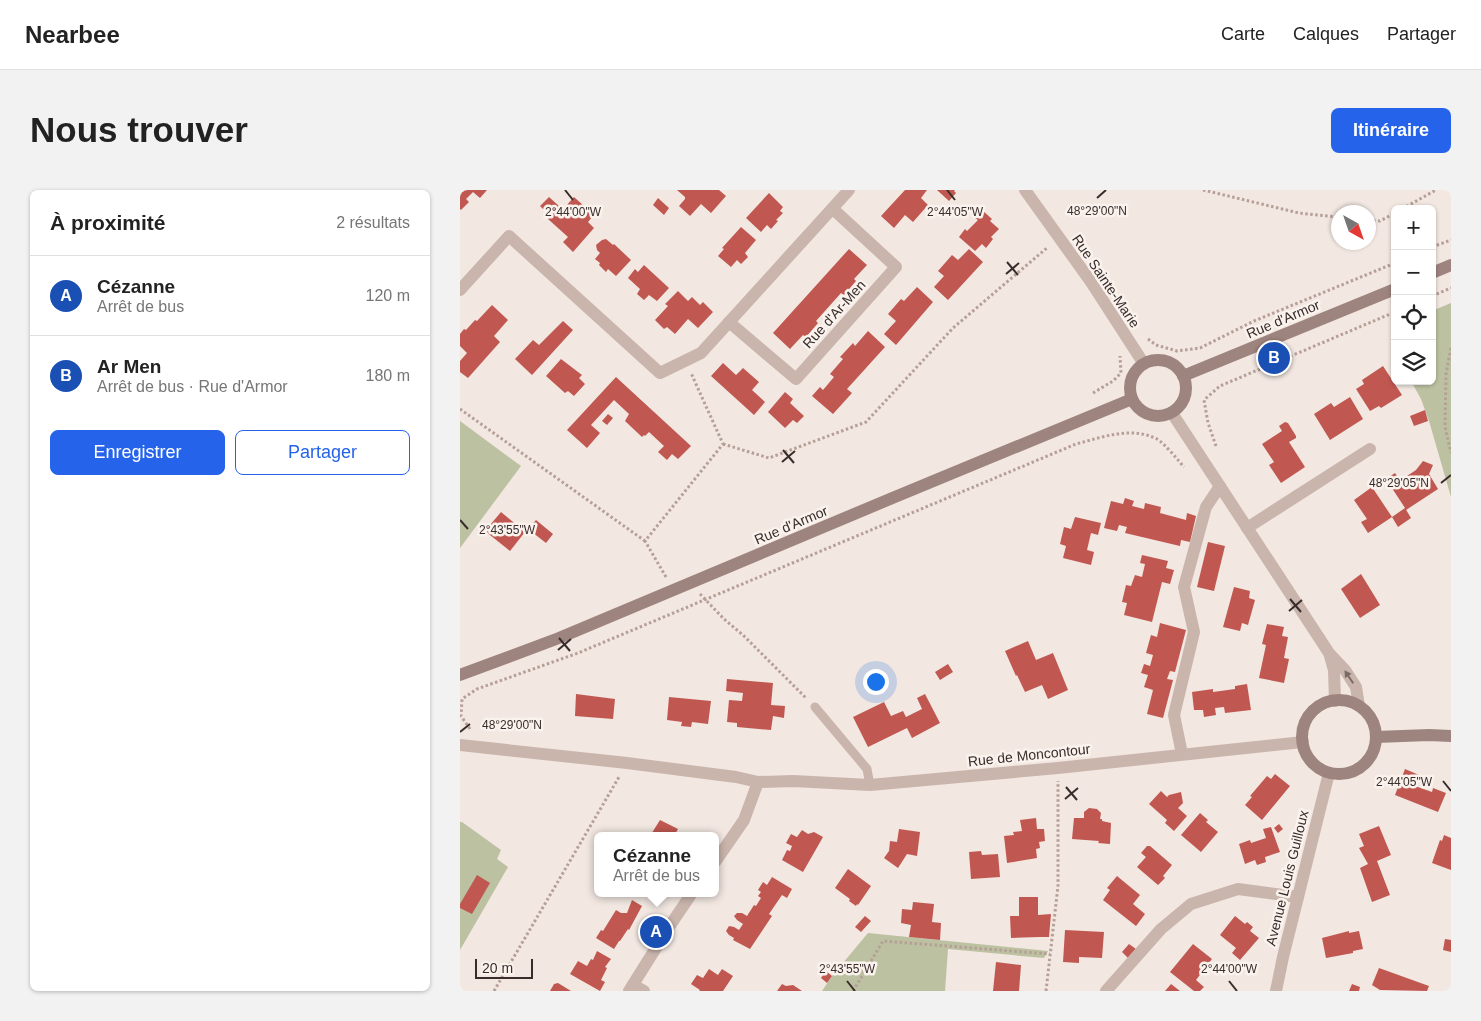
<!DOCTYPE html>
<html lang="fr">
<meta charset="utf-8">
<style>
:root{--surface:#fff;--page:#f2f2f2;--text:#222;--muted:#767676;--line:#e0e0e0;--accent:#2563eb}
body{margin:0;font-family:Arial,sans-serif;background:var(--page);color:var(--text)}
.controls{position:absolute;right:15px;top:15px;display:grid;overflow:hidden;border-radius:8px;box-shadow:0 1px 4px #0004}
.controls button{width:45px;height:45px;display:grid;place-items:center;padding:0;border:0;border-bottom:1px solid var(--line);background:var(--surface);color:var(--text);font:25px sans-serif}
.compass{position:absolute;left:871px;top:15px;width:45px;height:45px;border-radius:50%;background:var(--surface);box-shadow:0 1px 4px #0004;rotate:140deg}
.scale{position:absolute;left:15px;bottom:12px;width:58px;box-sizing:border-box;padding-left:5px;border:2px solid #392d2b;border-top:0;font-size:14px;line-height:18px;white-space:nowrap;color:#392d2b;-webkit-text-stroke:4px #faf2ed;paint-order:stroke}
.you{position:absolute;left:415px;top:491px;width:18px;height:18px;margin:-12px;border:4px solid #fff;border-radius:50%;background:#1a73e8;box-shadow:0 0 0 8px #1a73e833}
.badge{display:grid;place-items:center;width:32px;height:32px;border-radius:50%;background:var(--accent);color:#fff;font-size:16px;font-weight:700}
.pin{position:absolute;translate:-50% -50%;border:2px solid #fff;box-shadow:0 1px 5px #0006}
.popup{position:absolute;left:134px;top:642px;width:125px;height:65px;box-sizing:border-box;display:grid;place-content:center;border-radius:8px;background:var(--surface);filter:drop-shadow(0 1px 4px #0005);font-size:16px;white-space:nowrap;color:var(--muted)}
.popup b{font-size:19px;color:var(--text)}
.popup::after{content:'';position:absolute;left:50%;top:100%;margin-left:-10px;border:10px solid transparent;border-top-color:var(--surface)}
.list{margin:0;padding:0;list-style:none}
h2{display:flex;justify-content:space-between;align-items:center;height:65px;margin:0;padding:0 20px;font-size:21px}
h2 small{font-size:16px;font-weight:400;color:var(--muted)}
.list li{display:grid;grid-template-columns:32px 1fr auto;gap:15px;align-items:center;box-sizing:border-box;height:80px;padding:0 20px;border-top:1px solid var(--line)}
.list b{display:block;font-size:19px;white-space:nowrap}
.list p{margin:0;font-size:16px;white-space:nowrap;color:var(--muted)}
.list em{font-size:16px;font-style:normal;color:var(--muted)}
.actions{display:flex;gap:10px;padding:15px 20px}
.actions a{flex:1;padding:11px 0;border:1px solid var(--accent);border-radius:8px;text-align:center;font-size:18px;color:var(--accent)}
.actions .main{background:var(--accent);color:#fff}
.icon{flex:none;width:28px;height:28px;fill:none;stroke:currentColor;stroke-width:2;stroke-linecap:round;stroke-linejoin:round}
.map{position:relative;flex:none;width:991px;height:801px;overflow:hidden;border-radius:8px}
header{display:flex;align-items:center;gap:30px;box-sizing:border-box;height:70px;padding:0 25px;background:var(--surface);border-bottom:1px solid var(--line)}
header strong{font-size:24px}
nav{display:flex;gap:28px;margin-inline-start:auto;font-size:18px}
.intro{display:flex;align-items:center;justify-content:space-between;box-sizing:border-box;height:120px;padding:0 30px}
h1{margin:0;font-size:35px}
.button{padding:12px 22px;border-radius:8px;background:var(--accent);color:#fff;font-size:18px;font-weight:700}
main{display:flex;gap:30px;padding:0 30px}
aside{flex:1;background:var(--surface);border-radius:8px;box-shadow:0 1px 4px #0004}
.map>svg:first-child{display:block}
.green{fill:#bcc1a1}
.building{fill:#c05851}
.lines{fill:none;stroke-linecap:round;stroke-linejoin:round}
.path{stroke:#b69f97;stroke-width:3;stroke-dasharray:2.5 2.5;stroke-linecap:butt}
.service{stroke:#cab5ad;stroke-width:9}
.minor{stroke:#cab5ad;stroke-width:12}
.tertiary{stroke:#cab5ad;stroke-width:12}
.secondary{stroke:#9e847e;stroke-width:12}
.oneway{fill:#7a6a66}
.ticks{fill:none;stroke:#392d2b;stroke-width:2}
.labels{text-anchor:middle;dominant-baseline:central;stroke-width:5;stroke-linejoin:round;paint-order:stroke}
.street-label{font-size:14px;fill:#392d2b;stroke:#faf2ed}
.ticks-label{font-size:12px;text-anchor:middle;fill:#392d2b;stroke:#faf2ed;stroke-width:5;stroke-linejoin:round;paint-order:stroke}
</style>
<header>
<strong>Nearbee</strong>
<nav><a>Carte</a><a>Calques</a><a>Partager</a></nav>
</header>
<div class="intro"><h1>Nous trouver</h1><a class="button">Itinéraire</a></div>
<main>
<aside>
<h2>À proximité<small>2 résultats</small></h2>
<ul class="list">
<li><span class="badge" style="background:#1a4fb4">A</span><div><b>Cézanne</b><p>Arrêt de bus</p></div><em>120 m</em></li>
<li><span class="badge" style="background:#1a4fb4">B</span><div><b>Ar Men</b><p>Arrêt de bus · Rue d'Armor</p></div><em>180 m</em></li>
</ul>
<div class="actions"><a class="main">Enregistrer</a><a>Partager</a></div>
</aside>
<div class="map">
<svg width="991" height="801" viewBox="0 0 991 801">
<rect width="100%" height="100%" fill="#f2e7e1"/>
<!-- green -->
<g class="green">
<path d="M991,113V307L969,231L961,209L951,191H972V121Z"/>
<path d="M0,231L61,276L0,358Z"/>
<path d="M0,632H2L41,660L37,669L48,677L0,760Z"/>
<path d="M408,743L588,761L584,768L488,759L485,801H362L372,786Z"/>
</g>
<!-- building -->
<g class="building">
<path d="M0,0H27L20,8L13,2L6,9L9,12L1,20L0,19Z"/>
<path d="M217,0H259L266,6L251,23L241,14L230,26L219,16L225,9V7Z"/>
<path d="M445,0H467L461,8L468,15L453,32L445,25L434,38L421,26Z"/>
<path d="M477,0H495L494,1L496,3L489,11Z"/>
<path d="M309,3L323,17L320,21L323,23L316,30L318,31L311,39L307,35L301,42L286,28Z"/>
<path d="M89,7L99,16L105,17L114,7L134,25L128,32L134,38L113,62L103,52L108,47L88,29L90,26L80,16Z"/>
<path d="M198,8L209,18L204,25L193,15Z"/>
<path d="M522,20L532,29L530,31L539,39L531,47L533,49L526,58L522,54L515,61L499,47L505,39L507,41L518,30L515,28Z"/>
<path d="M281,37L296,50L285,63L288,67L281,74L277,70L271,77L258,66L264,59L262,58Z"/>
<path d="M146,49L153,55L154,54L171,70L156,86L148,79L146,82L139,75L140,73L135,69L140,63L137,60L136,55L142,50Z"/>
<path d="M389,59L407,75L394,89L396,91L384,105L381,103L356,131L358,133L346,147L343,145L330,159L313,143Z"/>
<path d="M509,59L523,72L488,110L474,97L484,86L478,81L492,65L498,70Z"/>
<path d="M184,75L209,98L197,111L189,105L184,110L177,104L180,99L168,88L175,79L178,82Z"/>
<path d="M457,97L473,112L436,155L424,144L436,131L428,124L441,109L444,111Z"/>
<path d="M218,101L228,111L232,107L240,115L243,112L253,122L238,138L228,129L215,144L207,137L204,139L195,130L208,116L205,114Z"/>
<path d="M32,115L48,130L34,146L40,152L8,188L0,182V171L7,163L0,156V144L4,139L6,140L15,130L17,131Z"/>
<path d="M103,131L113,140L72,185L55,169L73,150L79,155Z"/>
<path d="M408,141L425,157L387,199L392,203L373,224L352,206L360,197L363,200L374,187L370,184L383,169L380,167L393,153L395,156Z"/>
<path d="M101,169L122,185L119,188L125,194L114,206L108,201L105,203L86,186Z"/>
<path d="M263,173L276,185L283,178L299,192L292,200L305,212L294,225L251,186Z"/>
<path d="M923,176L942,205L921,218L919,216L910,221L896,199L904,194L902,190Z"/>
<path d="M156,187L231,256L218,269L212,264L207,270L198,262L204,256L189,242L185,246L184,245L182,247L165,231L169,224L154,210L131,235L140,243L127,258L107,240Z"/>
<path d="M325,202L333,209L330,213L344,226L337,233L333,230L325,238L308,222Z"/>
<path d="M890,207L903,229L870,250L854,224L871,213L874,217Z"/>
<path d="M965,220L968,231L954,236L950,226Z"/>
<path d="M148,224L153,228L147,235L142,231Z"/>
<path d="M825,232L828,233L836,246V248L829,252L845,277L821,293L809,275L814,272L802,254L822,241L819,236Z"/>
<path d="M963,271L973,275L969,284L978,299L946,320L945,318L951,328L938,337L932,327L945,318L926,289L935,283L942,293L945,291L944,288L956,280Z"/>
<path d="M912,297L932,327L908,343L901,332L907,329L894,310Z"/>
<path d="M665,308L674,311L672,316L684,319L685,313L701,317L700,323L726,330L727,323L736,326L730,352L721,350L720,356L665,343L667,337L659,335L657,341L644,338L651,311L663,314Z"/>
<path d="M41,322L65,342L50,361L25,341Z"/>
<path d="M615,327L641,333L638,345L631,343L627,360L634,362L631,375L603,368L606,356L600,354L604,337L611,339Z"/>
<path d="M76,330L93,344L86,353L68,339Z"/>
<path d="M748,352L765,356L754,401L737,397Z"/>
<path d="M682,365L708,371L706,378L714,380L710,394L702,392L692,432L664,425L667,413L662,412L666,395L671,396L675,385L682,387L685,374L680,373Z"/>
<path d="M901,384L920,415L900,428L881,399Z"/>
<path d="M774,397L790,401L789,408L795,410L788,435L782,433L780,441L763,437Z"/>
<path d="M700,433L726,440L715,482L710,481L707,489L713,490L703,528L687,524L693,500L684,497L688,485L681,483L684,474L690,476L693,465L686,463L691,445L697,447Z"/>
<path d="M807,434L824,437L822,446L828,447L824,468L829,469L824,493L799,488L806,455L802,454Z"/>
<path d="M568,451L576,470L593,463L608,500L588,509L582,495L565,502L557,485L556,486L545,461Z"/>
<path d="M488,474L493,482L480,490L475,482Z"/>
<path d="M267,489L313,493L311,515L325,516L324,528L313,526L311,540L277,537V533L267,532L269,510L282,511L283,503L266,501Z"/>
<path d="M787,494L791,520L765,523L764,517L755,518L756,525L744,527L743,520H734L732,502L753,499V502L775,499V496Z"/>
<path d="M116,504L155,509L153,529L115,526Z"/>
<path d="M465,504L480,533L452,548L447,538L408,557L393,527L424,512L431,526L443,521L446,527L462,519L457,508Z"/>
<path d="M209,507L251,511L248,534L232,532L231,537L221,536L222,532L207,530Z"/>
<path d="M945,579L959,585L955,596L972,602L973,598L986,603L978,622L935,605Z"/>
<path d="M815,584L830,596L802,630L785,615L792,607L790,606L807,586L811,589Z"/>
<path d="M701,601L707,607L709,605L721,602L723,613L718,618L727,626L714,641L705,633L707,630L689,614Z"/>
<path d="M629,618L637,619L641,623L640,629H642V631L651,633L650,654L638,653L639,651L612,649L614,628H624V622Z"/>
<path d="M740,623L748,630L746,632L758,642L741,662L721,645Z"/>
<path d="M576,628L577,639H584L585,651L579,652L580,658L576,659L577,668L547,673L544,646L554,645L553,642L562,641L560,630Z"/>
<path d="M200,630L218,639L214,646H190Z"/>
<path d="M819,634L823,639L818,643L814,638Z"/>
<path d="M919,636L931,665L917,671L930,705L912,712L900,678L908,674L899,658L904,656L899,644Z"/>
<path d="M811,637L820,662L805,667L806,672L797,675L795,670L785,674L779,654L790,650L791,653L806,648L803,639Z"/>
<path d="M439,639L460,642L457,666L447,664L438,678L424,668L429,661L430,651L437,652Z"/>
<path d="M342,640L348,644L354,642L363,647L343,682L322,670L327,660L330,661L332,656L326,653L331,644L337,647Z"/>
<path d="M984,645L991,648V680L972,673L980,650L982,651Z"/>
<path d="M687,656H690L712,675L703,686L705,688L698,695L677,677L686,667L681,663Z"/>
<path d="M521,661L522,665L538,664L540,687L511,689L509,662Z"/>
<path d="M388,679L411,696L398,715L397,714L396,716L389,711L390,709L375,698Z"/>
<path d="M17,685L30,693L12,724L0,718V714Z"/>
<path d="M657,686L680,705L673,714L685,724L676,736L643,710L650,700L647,698Z"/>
<path d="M312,687L332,699L327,708L322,705L309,724L312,726L290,759L273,750L274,748L269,745L266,741L269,736L274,737L279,740L283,734L277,730L274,726L277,723H282L287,726L294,715L296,716L301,708L298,706L301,702L298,700L303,692L307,695Z"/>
<path d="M559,707H578V725L591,724L589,747H579L551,748L550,726H559Z"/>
<path d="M172,710L182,716L169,740L168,739L160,751H159L154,759L136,748L141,740L143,741L156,720L161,723H167Z"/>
<path d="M453,712L474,714L472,732L481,733L480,750L449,747L451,735L441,733L442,719L452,720Z"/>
<path d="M405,726L411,731L401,742L395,737Z"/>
<path d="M775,726L785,734L787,732L793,737L790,741L799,748L780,770L772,763L776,758L760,745Z"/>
<path d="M605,740L644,742L642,768L619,767V773L603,772Z"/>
<path d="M889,741V743L899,741L903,759L893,761V763L866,768L862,748Z"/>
<path d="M985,749L991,750V762L983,760Z"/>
<path d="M669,754L676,759L668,768L662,762Z"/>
<path d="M733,754L752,769L736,790L744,797L740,801H734L710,782Z"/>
<path d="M137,761L151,769L145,777L147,778L141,790L145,792L140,801L110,784L118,771L127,776L131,769L133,770Z"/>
<path d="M536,772L561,775L559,801H533Z"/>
<path d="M919,778L969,796L967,801L920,800L912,795Z"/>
<path d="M249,779L258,785L262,779L273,786L263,801H239L240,800L231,794L237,785L243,788Z"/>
<path d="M366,781L372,786L367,793L361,788Z"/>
<path d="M98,793L111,801H90L94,794Z"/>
<path d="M322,794L326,796L333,795L342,801H317Z"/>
<path d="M711,794L720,801H705Z"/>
<path d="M892,794L900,797L899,801H889Z"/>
</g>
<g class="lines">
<!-- path -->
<g class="path">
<path d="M743,0L839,23L878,27"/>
<path d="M942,19L976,0"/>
<path d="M908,30L920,31L935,23"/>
<path d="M972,57L991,50"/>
<path d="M972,106L991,98"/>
<path d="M688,149L696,155L717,161L740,158L794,131L935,73"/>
<path d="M991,158L986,184L985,237L991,263"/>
<path d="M633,203L653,191L661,183L660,166"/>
<path d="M0,219L185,351"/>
<path d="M263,254L309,268L406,232L493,138L588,57"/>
<path d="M756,256L748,233L744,210L760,196L935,122"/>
<path d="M206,387L185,351L263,254L231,183"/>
<path d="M240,404L264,429L284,446L346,508"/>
<path d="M10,539L1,526L2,509L17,499L118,463L616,254C643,247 671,236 697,249C704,253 718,270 724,277"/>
<path d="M34,801L159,587"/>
<path d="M393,801L423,751L590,764"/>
<path d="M586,801L598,696V591"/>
</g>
<!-- service -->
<path class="service" d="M355,517L407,579L410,595"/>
<!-- minor -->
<g class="minor">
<path d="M565,0L631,92L684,174"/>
<path d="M0,100L49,46L200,183L241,163L389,0"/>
<path d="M269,132L336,189L436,77L373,19"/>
<path d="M787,338L910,259"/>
<path d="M0,555L167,573L276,587L298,592L333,591L410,595L598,578L843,552"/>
<path d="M722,564L714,525L734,442L724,397L746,317L760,296"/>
<path d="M255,672L284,630L298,592"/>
<path d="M173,795L184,801"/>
<path d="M169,801L209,737L232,703"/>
<path d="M646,801L701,739L731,714L778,699L838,707"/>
</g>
<!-- tertiary -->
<g class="tertiary">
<path d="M712,223L869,463L885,480L896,497L899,516"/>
<path d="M870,466L874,480L875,511"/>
<path d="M816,801L823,767L869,583"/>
</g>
<!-- secondary -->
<g class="secondary">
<path d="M972,83L991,75"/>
<circle cx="698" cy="198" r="28"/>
<path d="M723,186L935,99"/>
<path d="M0,485L99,448L430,309L672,209"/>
<circle cx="879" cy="547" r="37"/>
<path d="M916,547L969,545L991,546"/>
</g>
</g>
<!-- one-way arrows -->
<defs><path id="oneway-solid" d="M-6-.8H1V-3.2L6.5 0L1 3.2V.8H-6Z" transform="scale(1.25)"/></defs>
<use class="oneway" href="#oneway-solid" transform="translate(889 487) rotate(-124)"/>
<!-- ticks -->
<path class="ticks" d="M105,0L113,10M487,0L495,10M637,8L646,0M547,72L558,85M546,84L559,73M323,260L334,273M322,272L335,261M981,293L991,285M0,330L8,339M830,409L841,422M829,421L842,410M99,448L110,461M98,460L111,449M0,542L10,534M983,591L991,601M606,597L617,610M605,609L618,598M387,791L395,801M769,791L777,801"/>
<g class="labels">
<!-- street labels -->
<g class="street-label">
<text transform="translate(646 91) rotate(56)">Rue Sainte-Marie</text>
<text transform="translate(374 124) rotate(-48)">Rue d'Ar-Men</text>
<text transform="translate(823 129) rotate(-23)">Rue d'Armor</text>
<text transform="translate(331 335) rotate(-23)">Rue d'Armor</text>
<text transform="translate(569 565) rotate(-6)">Rue de Moncontour</text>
<text transform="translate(827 688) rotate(-76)">Avenue Louis Guilloux</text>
</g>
</g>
<g class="ticks-label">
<text x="637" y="25">48°29'00"N</text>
<text x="113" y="26">2°44'00"W</text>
<text x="495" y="26">2°44'05"W</text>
<text x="939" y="297">48°29'05"N</text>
<text x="47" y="344">2°43'55"W</text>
<text x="52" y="539">48°29'00"N</text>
<text x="944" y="596">2°44'05"W</text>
<text x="387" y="783">2°43'55"W</text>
<text x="769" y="783">2°44'00"W</text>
</g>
</svg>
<div class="controls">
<button>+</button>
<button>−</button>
<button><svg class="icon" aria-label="locate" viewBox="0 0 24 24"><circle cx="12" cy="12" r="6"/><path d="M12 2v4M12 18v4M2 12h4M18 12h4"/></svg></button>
<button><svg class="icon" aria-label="layers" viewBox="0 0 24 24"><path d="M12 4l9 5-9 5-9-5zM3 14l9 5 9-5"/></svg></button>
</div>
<svg class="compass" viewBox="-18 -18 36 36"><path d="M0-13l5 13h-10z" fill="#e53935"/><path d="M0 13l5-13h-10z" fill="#767676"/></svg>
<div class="scale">20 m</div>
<div class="you"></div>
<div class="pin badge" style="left:196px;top:742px;background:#1a4fb4">A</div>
<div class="popup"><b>Cézanne</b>Arrêt de bus</div>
<div class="pin badge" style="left:814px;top:168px;background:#1a4fb4">B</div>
</div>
</main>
